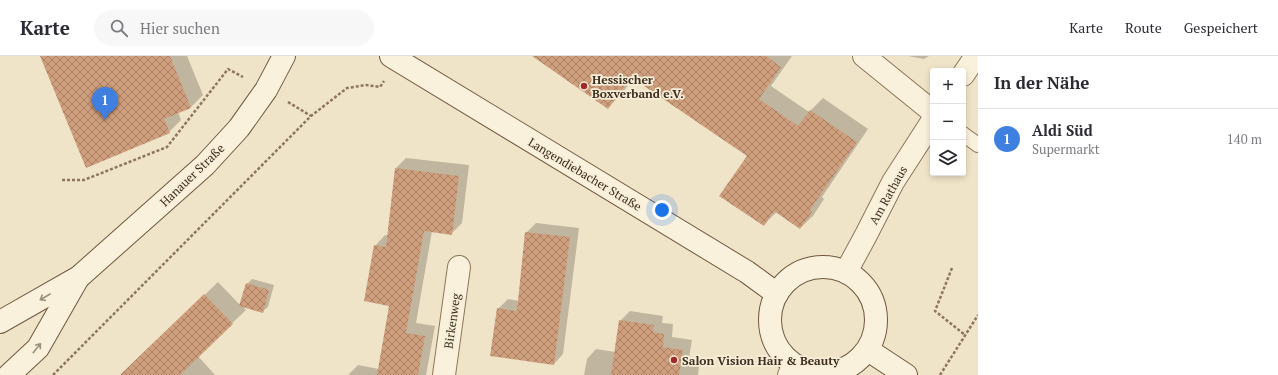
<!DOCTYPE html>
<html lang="de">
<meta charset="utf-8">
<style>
:root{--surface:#fff;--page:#f7f7f7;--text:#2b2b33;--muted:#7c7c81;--line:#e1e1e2;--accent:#9e2a2b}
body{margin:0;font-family:"PT Serif",serif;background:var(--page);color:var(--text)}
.controls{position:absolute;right:12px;top:12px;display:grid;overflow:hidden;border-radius:4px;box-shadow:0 2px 6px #0003}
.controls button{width:36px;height:36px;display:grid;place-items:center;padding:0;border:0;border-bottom:1px solid var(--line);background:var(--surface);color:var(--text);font:20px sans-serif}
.you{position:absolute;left:662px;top:154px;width:14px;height:14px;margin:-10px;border:3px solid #fff;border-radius:50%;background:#1a73e8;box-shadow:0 0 0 6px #1a73e833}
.badge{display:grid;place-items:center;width:26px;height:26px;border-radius:50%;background:var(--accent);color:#fff;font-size:13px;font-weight:700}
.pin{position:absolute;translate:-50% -33px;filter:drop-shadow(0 1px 2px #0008)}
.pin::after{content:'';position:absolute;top:21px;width:14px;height:12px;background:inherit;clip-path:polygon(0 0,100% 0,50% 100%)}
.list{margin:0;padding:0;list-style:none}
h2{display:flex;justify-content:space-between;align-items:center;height:52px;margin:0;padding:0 16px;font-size:17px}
h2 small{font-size:13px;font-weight:400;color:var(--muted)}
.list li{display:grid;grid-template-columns:26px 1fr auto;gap:12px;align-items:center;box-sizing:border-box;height:60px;padding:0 16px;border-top:1px solid var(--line)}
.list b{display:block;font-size:15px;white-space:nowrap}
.list p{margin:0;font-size:13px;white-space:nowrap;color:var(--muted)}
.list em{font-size:13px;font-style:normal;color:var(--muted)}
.icon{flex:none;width:22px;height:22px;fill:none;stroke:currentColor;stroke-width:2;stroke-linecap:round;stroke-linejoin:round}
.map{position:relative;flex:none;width:978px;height:319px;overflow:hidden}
header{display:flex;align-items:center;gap:24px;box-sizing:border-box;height:56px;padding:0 20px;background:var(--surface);border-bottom:1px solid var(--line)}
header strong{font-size:19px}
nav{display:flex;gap:22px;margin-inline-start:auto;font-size:14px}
.search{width:280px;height:36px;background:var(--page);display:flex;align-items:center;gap:10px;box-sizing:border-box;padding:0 14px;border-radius:22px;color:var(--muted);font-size:15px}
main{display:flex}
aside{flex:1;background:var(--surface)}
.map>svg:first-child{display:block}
.shadow{fill:#0003}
.building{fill:url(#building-cross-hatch)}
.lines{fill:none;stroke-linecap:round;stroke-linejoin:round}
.lane-casing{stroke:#8d765c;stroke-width:16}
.street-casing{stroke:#8d765c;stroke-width:24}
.secondary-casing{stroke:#6f573f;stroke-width:24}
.path{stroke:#8d765c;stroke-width:2.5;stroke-dasharray:3 2;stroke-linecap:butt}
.lane{stroke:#faf1dc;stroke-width:14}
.street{stroke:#faf1dc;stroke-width:22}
.secondary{stroke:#faf1dc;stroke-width:22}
.oneway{stroke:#9c907e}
.poi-dot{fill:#9e2a2b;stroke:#f7eed8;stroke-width:1.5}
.labels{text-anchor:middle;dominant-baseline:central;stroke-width:3.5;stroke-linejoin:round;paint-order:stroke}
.poi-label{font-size:12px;font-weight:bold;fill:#3d2e20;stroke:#f7eed8;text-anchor:start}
.street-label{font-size:12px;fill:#3d2e20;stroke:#f7eed8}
</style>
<header>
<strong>Karte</strong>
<div class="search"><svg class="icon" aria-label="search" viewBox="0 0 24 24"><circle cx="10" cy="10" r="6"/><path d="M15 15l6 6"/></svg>Hier suchen</div>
<nav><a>Karte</a><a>Route</a><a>Gespeichert</a></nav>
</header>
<main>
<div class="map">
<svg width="978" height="319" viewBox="0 0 978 319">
<defs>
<pattern id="building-cross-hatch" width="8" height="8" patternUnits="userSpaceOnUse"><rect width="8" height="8" fill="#cf9f7d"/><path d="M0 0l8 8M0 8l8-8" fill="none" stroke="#a98266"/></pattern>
</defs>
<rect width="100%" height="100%" fill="#f0e4c8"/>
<!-- shadow -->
<g class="shadow">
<path d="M41,0H187L203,39L191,51L178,56L181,64L169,76Z"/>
<path d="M570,0H792L771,30L809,56L823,42L868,73L822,141L824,143L813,160L800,172L777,156L764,168L749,100L633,22L621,39L608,51Z"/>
<path d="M908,0H929L924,3Z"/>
<path d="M406,102L469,109L462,167L452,177L432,175L416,267L435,270L426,319H348L358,309L379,313L390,249L375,190L385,179L388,180L396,112Z"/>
<path d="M536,167L579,172L563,298L554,308L498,253L508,243L519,245L526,177Z"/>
<path d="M252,223L274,229L268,251L262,256L242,250L246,254L198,300L215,319H122L218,226L240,249L247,228Z"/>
<path d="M630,255L663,260L662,267L673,268L672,281L692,284L688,308L699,310L698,319H584L587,303L596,293L615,296L620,265Z"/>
</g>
<!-- building -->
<g class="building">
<path d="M40,0H170L191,52L164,63L170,77L86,112Z"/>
<path d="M532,0H766L781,11L759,43L798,70L810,54L857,86L810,154L812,156L800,173L774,155L764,170L719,140L747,100L631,21L608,53Z"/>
<path d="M395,112L459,120L452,179L424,175L406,277L425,280L418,319H377L389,250L364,245L374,189L386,191Z"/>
<path d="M525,176L570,181L554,309L490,300L497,252L517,255Z"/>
<path d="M246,227L269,234L263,257L239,250Z"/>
<path d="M204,238L233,268L180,319H120Z"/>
<path d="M619,264L654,269L653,276L664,278L663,291L683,294L679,319H611Z"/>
</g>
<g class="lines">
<defs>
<path id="lane" d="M963,78L978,89"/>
<g id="street">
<path d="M864,0L933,56"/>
<path d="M963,19L976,0"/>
<path d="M846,216L866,179L893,126L933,64"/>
<path d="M444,319L459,211"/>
<path d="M789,319L794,309"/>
</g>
<g id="secondary">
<path d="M391,0L747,216L777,238"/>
<circle cx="823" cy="264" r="53"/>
<path d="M0,266L79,221L205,109L239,72L266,34L284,0"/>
<path d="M868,294L906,319"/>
<path d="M9,319L38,292L78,222"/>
</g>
</defs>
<!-- lane casing -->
<use href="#lane" class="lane-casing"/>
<!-- street casing -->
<use href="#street" class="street-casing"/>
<!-- secondary casing -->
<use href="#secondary" class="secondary-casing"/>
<!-- path -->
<g class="path">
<path d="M288,46L311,60"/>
<path d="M62,124H84L167,91L228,13L243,21"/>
<path d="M952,212L935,255L965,279"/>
<path d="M53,319L311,60L347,32L366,29L380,31L384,25"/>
<path d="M940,319L978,259"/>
</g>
<!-- lane -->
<use href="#lane" class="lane"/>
<!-- street -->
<use href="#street" class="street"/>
<!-- secondary -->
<use href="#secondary" class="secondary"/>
</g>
<!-- one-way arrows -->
<defs><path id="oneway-shaft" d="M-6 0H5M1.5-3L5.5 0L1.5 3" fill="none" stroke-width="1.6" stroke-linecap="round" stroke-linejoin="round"/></defs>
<g class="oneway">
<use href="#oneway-shaft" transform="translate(45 241) rotate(150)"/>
<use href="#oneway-shaft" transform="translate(37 292) rotate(-51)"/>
</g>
<!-- markers -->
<g class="poi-dot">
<circle cx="584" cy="30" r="4"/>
<circle cx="674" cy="304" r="4"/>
</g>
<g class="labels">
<!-- poi labels -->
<g class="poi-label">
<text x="592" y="23">Hessischer<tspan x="592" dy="14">Boxverband e.V.</tspan></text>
<text x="682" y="304">Salon Vision Hair &amp; Beauty</text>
</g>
<!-- street labels -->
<g class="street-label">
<text transform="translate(585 118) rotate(31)">Langendiebacher Straße</text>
<text transform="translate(192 119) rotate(-44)">Hanauer Straße</text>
<text transform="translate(888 139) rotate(-61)">Am Rathaus</text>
<text transform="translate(452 265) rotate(-82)">Birkenweg</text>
</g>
</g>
</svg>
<div class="controls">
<button>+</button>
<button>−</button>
<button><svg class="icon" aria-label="layers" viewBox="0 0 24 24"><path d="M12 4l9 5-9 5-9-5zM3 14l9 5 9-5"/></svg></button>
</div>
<div class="you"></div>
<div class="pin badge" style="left:105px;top:64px;background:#3f7fe0">1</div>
</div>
<aside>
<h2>In der Nähe<small></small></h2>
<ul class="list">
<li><span class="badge" style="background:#3f7fe0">1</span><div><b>Aldi Süd</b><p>Supermarkt</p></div><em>140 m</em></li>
</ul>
</aside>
</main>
